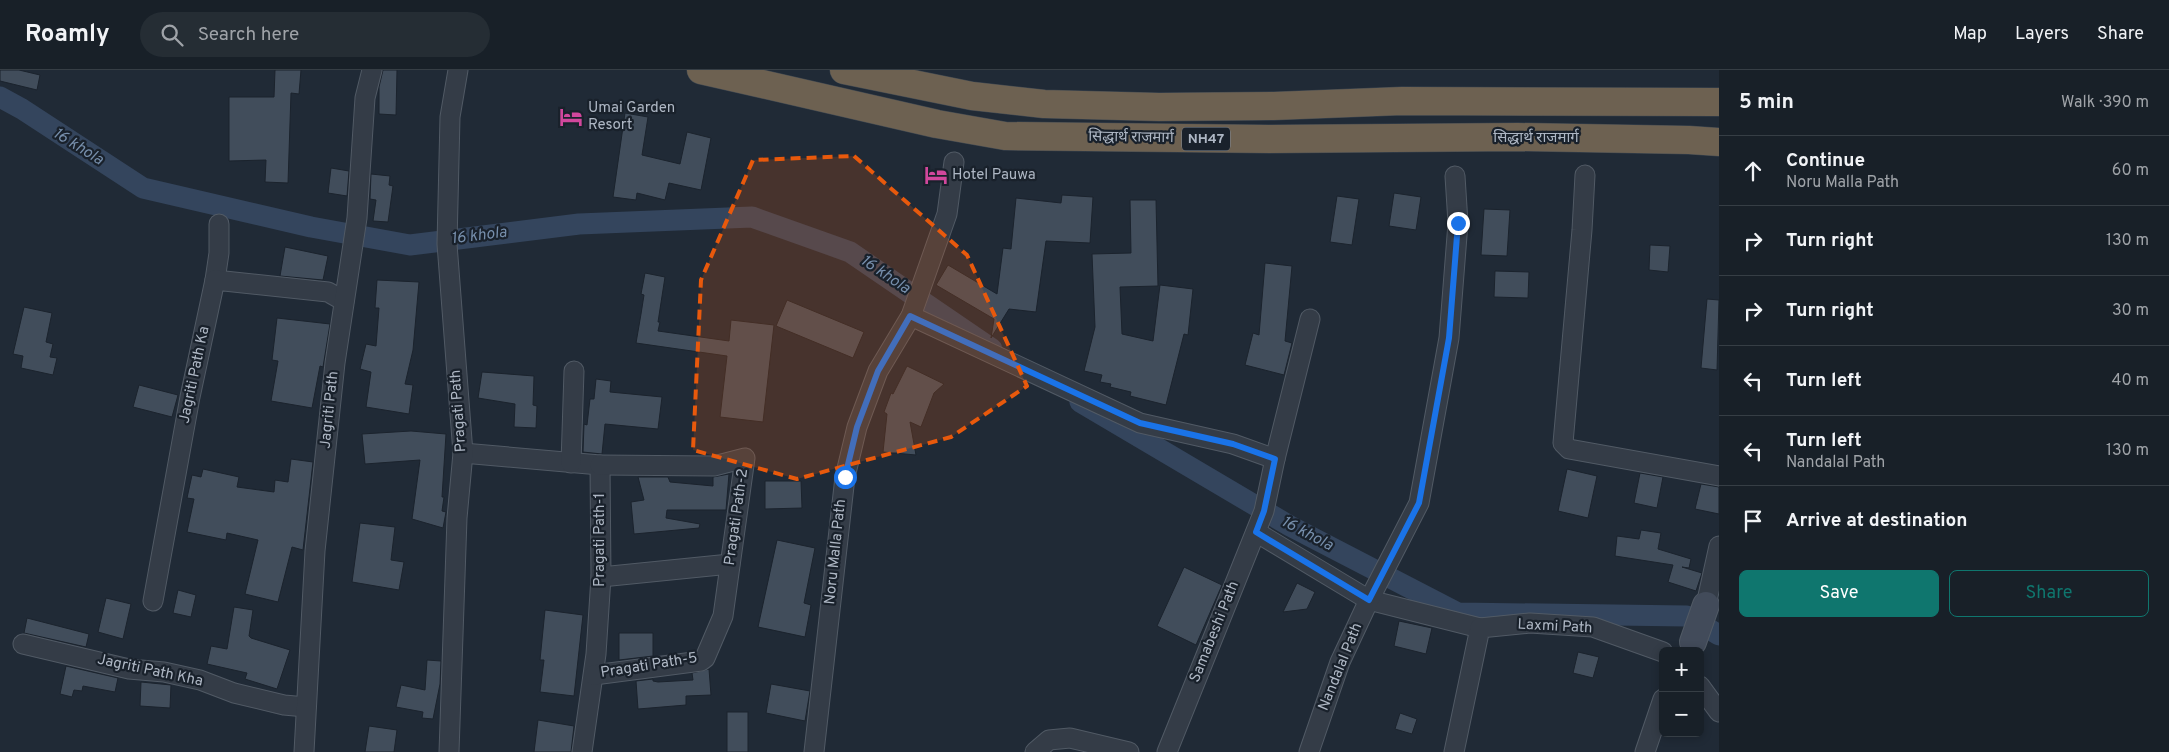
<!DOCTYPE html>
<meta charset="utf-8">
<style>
:root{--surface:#182028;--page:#252d34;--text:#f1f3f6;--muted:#9fa3a8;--line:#363e45;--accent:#0f766e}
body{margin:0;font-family:Overpass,"Noto Sans Devanagari",sans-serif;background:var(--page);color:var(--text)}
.controls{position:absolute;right:15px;bottom:15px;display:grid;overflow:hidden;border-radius:8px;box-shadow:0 2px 8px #0003}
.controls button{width:45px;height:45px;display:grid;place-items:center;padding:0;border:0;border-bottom:1px solid var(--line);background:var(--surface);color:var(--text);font:25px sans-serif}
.stop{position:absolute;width:15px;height:15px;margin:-11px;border:4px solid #1a73e8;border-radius:50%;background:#fff}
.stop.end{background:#1a73e8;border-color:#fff;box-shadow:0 1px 5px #0008}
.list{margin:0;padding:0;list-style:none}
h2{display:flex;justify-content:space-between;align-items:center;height:65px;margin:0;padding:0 20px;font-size:21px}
h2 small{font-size:16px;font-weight:400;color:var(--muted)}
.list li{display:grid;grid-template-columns:32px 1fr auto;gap:15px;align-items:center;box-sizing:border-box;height:70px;padding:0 20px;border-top:1px solid var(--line)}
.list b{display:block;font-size:19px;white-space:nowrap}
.list p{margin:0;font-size:16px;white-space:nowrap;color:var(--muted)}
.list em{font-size:16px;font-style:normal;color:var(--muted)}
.actions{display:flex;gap:10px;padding:15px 20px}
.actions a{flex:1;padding:11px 0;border:1px solid var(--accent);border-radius:8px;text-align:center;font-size:18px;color:var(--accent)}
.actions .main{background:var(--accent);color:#fff}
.icon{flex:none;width:28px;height:28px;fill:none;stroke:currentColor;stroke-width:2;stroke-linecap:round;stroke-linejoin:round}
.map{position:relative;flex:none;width:1719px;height:682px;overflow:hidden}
header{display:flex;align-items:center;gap:30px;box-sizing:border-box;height:70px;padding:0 25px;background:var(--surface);border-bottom:1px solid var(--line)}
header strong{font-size:24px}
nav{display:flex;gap:28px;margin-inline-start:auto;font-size:18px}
.search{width:350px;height:45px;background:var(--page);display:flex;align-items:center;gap:12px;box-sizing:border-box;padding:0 18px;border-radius:28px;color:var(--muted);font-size:19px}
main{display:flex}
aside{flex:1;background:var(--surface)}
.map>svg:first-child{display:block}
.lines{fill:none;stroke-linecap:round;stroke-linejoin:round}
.canal{stroke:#34455d;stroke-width:21}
.building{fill:#414d5b;stroke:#1b232d}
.street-casing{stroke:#515a65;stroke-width:21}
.secondary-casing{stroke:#515a65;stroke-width:28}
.highway-casing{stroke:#3e4751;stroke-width:29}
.street{stroke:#343c47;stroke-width:19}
.secondary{stroke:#424b5a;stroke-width:26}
.highway{stroke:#6d6151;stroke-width:28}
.route{stroke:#1a73e8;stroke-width:6}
.marked{fill:#e8590c;fill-opacity:0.2;stroke:#e8590c;stroke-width:4;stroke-dasharray:10 6;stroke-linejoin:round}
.labels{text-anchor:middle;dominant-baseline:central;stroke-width:4.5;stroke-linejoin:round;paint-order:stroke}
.shield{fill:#19212b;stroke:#818a96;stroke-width:1}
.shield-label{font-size:14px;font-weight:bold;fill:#aeb7c4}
.poi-label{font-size:15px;fill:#aeb7c4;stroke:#19212b;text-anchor:start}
.street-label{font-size:15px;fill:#aeb7c4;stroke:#19212b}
.water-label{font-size:16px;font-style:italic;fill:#768eab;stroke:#19212b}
</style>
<header>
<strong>Roamly</strong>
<div class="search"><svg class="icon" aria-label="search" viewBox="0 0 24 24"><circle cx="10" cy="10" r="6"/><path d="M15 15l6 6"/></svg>Search here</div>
<nav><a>Map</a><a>Layers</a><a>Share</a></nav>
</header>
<main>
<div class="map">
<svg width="1719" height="682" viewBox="0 0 1719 682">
<rect width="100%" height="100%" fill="#202a36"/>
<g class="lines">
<!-- canal -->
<g class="canal">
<path d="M0,27L22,39L143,118L311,157L410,175L579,154L752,147L850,182L992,279"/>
<path d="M1080,332L1290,456L1458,543L1687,546L1719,565"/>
</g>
</g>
<!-- building -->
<g class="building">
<path d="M0,0H19L40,5L37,20L0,11Z"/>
<path d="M275,0H301L299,24L291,23L288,113L265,112L266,90L229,91V27H274Z"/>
<path d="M383,0H397L396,45L379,44V17Z"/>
<path d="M625,43L648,47L642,85L680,94L687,62L711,68L701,120L669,113L665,130L637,123L636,130L613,127Z"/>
<path d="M331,98L349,101L347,126L328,123Z"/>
<path d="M371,104L390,106L389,115L393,116L388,152L373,151L376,130L370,129Z"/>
<path d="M1394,123L1421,127L1416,160L1389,156Z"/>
<path d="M1062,125L1093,127L1090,173L1046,171L1036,242L1009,239L991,268L994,249L936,215L948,195L997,224L1003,178L1011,179L1016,128L1061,133Z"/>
<path d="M1337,126L1359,129L1352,175L1330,172Z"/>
<path d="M1130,130H1156L1158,216L1120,217L1122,264L1153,271L1160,215L1193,219L1188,265L1184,264L1166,335L1130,326L1131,322L1110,317L1111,314L1100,312L1102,305L1084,301L1095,257L1092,184L1131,183Z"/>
<path d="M1484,139L1510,140L1507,186L1481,185Z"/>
<path d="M1650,175L1670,176L1668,202L1649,200Z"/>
<path d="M285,177L328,186L323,210L280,206Z"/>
<path d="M1265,193L1292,196L1285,271L1292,273L1284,305L1245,295L1253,263L1259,265Z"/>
<path d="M1495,201L1529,202L1528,228L1494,227Z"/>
<path d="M645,203L665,207L658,252H660L658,261L729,271L731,250L774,255L763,352L720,347L727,286L636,273L641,244L644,225L641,224Z"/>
<path d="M377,210L419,212L413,280L405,314L413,315L409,344L366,337L371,302L360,299L366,274L376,276L379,238H375Z"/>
<path d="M1707,229L1719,230L1717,300L1701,298Z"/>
<path d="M787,230L864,262L853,288L776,256Z"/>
<path d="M24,237L52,243L46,272L53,274L50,287L57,288L53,305L21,298L23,286L13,284Z"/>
<path d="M277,248L330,254L323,297L320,296L312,338L271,331L278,291L272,290Z"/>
<path d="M907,296L944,314L934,323L921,357L910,352L916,385L883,382L887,344L884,342L891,323L893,324Z"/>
<path d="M482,302L534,306L533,335L537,336L536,358L514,357L515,334L478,328Z"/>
<path d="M596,309L611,311L610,322L662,327L658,359L605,354L602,384L583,382L584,354L587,355L590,329H594Z"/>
<path d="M139,315L178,325L172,347L133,337Z"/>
<path d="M411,361L446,364L442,427H444L442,441L446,442L443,458L412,449L420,390L365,394L362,364Z"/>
<path d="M291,389L313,392L303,480L292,477L278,532L245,524L258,470L227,463L226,470L187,462L194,429L187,428L192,405L201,407L203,399L239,407L237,417L274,422L275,410L288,412Z"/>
<path d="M1567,399L1597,406L1588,448L1558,441Z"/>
<path d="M1640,403L1663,407L1657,438L1634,433Z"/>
<path d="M729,404L726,440H667L666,448L700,454L699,458L634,464L631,432L644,430L638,407H668L670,412L713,416V407Z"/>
<path d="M765,411H801L802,438L765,439Z"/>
<path d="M1701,414L1719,417V444L1695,439Z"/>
<path d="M360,453L395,457L391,490L404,492L399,520L352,512Z"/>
<path d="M1641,460L1661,463L1658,479L1691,489L1689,498L1682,497L1702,503L1696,521L1668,512L1673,495L1615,486L1617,466L1639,469Z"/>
<path d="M777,470L815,478L804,533L811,535L805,567L758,557Z"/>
<path d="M1184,497L1222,515L1196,575L1157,556Z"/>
<path d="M1297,513L1315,522L1307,539L1283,542Z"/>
<path d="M178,520L196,525L191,547L173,543Z"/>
<path d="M106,528L131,534L123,569L98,562Z"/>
<path d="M234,537L253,540L249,566L251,568L290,580L277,619L245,609L247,603L207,594L211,576L227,579Z"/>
<path d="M545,540L583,545L574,626L540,622L544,590H540Z"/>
<path d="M27,548L89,564L86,577L24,563Z"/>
<path d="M1399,551L1432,558L1426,584L1394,576Z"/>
<path d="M619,563H653V586L619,590Z"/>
<path d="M1578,582L1599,587L1593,608L1573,603Z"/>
<path d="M427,590L441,591L440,614L433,649L422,648L423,642L396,637L401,615L425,620Z"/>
<path d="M66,596L118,608L115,622L83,616L82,621L74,620L72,627L60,624Z"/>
<path d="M709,599L711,625L686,626V635L638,639L636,611L653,609V611L658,612L693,610L692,603Z"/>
<path d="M141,612L171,615L170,638L140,636Z"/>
<path d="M771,614L810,621L805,651L766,643Z"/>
<rect x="727" y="642" width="21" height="40"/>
<path d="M1400,643L1417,649L1412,664L1395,659Z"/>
<path d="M538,650L574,656L571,682H534Z"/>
<path d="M369,656L397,660L394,682H365Z"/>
</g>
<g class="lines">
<defs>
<g id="street">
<path d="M1585,105L1582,160L1563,373L1569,379L1719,406"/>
<path d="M215,210L219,183V154"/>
<path d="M911,246L1140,353L1233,374L1275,389"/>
<path d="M463,383L600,395L601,507L596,584L582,682"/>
<path d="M571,393L574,301"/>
<path d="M1256,462L1369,530L1480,558"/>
<path d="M601,507L730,494"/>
<path d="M153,531L190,327L215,210L328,222L344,231"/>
<path d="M1706,535L1719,476"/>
<path d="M23,574L129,599L164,602L200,610L234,623L284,635L306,637"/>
<path d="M594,605L701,591L705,588L723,546L745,388L714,396L600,395"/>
<path d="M1700,616L1719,642"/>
<path d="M304,682L315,481L335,293L357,148L365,28L372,0"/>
<path d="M449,682L457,448L463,383L447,174L450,47L458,0"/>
<path d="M814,682L845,407L857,357L878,301L911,246L947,144L954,92"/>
<path d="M1035,682L1049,670L1070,668L1129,682"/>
<path d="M1167,682L1264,441L1275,389L1310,249"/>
<path d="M1309,682L1340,592L1369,530L1419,433L1449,268L1458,153L1455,106"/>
<path d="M1454,682L1480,558L1530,553L1593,557L1663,582"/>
<path d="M1645,682L1663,629"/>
</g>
<path id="secondary" d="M1693,572L1706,535"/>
<g id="highway">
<path d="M701,0L937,54L1005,66L1269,69L1518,67L1689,70L1719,72"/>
<path d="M844,0L972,26L1044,34L1159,37L1274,36L1402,31L1719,32"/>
</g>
</defs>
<!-- street casing -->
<use href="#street" class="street-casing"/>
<!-- secondary casing -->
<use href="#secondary" class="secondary-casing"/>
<!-- highway casing -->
<use href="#highway" class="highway-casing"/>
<!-- street -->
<use href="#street" class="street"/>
<!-- secondary -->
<use href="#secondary" class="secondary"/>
<!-- highway -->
<use href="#highway" class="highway"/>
</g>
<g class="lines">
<!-- route -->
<path class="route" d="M845,407L857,357L878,301L910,246L1140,353L1233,374L1275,389L1264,441L1256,462L1369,530L1419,433L1449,268L1458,153"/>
</g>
<!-- marked area -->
<path class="marked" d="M854,86L967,185L1027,316L951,367L797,409L693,380L701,210L753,90Z"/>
<!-- icons -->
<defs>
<symbol id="hotel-bare" viewBox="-9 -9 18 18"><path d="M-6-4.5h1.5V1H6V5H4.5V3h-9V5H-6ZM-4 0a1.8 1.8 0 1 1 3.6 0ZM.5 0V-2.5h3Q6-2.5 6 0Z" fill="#d1479c" stroke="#19212b" stroke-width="2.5" paint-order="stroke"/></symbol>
</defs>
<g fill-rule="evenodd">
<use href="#hotel-bare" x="555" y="31" width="32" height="32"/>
<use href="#hotel-bare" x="920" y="89" width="32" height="32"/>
</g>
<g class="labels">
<!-- shield labels -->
<rect class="shield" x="1182" y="57.5" width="48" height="23" rx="4"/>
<g class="shield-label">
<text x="1206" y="69">NH47</text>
</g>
<!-- poi labels -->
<g class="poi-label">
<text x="588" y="38">Umai Garden<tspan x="588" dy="17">Resort</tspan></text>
<text x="952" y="105">Hotel Pauwa</text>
</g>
<!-- street labels -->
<g class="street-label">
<text transform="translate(1131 68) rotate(1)">सिद्धार्थ राजमार्ग</text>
<text x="1536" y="68">सिद्धार्थ राजमार्ग</text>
<text transform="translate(195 305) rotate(-78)">Jagriti Path Ka</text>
<text transform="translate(330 340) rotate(-84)">Jagriti Path</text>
<text transform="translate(459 341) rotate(-94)">Pragati Path</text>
<text transform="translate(737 447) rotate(-82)">Pragati Path-2</text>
<text transform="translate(600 470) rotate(-90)">Pragati Path-1</text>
<text transform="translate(836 482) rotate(-84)">Noru Malla Path</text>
<text transform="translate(1555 557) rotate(3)">Laxmi Path</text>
<text transform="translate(1215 562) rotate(-68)">Samabeshi Path</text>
<text transform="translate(649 596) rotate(-9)">Pragati Path-5</text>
<text transform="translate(1341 597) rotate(-68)">Nandalal Path</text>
<text transform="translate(150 601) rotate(12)">Jagriti Path Kha</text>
</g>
<!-- water labels -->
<g class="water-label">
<text transform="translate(78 77) rotate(32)">16 khola</text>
<text transform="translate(479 166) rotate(-7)">16 khola</text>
<text transform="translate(885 205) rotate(34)">16 khola</text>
<text transform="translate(1307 464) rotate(28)">16 khola</text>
</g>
</g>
</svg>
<div class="controls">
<button>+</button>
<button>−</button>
</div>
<div class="stop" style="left:845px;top:407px"></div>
<div class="stop end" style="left:1458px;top:153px"></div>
</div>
<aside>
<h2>5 min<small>Walk · 390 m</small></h2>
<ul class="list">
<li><svg class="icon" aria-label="ahead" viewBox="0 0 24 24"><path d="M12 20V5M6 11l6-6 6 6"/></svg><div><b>Continue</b><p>Noru Malla Path</p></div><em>60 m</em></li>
<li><svg class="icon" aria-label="right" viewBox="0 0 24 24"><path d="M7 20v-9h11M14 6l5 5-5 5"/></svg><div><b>Turn right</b></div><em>130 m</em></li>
<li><svg class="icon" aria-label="right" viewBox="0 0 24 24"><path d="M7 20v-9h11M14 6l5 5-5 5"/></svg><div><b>Turn right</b></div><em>30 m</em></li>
<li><svg class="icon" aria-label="left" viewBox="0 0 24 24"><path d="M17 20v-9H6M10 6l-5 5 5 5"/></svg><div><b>Turn left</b></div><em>40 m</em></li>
<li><svg class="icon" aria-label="left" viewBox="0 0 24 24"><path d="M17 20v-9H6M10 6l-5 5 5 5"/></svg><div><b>Turn left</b><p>Nandalal Path</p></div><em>130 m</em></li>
<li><svg class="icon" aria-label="arrive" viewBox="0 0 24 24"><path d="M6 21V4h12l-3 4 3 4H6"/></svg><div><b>Arrive at destination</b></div></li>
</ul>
<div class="actions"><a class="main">Save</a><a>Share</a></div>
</aside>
</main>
